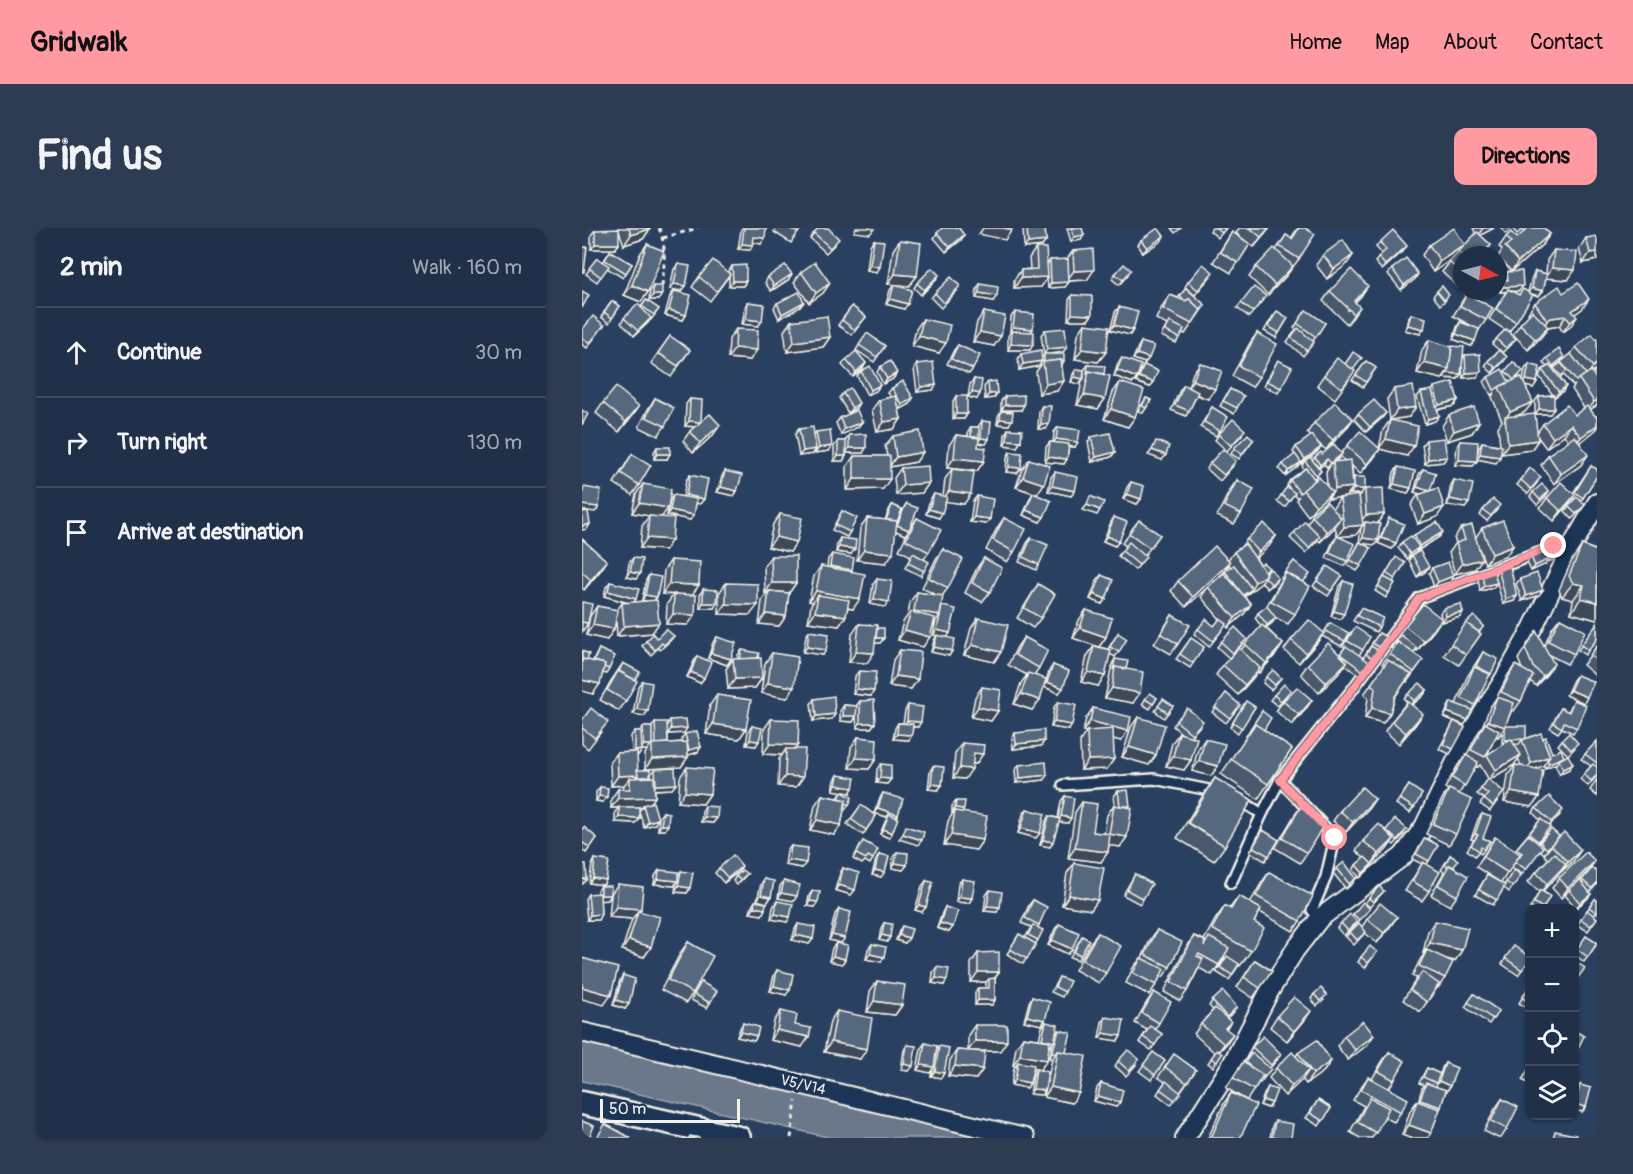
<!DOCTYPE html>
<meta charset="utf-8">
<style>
:root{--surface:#203048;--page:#2d3c52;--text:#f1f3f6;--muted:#a2a9b4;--line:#3d4b60;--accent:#ff9aa2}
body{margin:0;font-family:Pangolin,sans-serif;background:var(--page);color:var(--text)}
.controls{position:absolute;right:18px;bottom:18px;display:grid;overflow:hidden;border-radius:12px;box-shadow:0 2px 4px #0004}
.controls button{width:54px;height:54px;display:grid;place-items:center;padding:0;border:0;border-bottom:2px solid var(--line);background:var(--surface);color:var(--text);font:30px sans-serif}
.compass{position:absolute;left:871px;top:18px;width:54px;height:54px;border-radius:50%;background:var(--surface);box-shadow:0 2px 4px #0004;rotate:97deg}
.scale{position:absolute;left:18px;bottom:15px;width:140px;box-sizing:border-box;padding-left:6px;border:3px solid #f4f1e8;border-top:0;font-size:16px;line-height:21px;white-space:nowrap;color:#f4f1e8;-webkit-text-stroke:4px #1d3557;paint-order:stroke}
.stop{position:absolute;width:18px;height:18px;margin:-14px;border:4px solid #ff9aa2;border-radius:50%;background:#fff}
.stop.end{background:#ff9aa2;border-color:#fff;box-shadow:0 2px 6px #0008}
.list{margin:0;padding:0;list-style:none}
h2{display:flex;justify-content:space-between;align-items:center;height:78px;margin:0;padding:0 24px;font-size:26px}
h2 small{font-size:20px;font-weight:400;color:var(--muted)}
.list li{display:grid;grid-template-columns:39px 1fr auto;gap:18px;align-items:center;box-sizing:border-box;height:90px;padding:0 24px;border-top:2px solid var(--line)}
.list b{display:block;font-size:22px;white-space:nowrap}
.list em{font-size:20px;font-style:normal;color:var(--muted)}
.icon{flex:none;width:33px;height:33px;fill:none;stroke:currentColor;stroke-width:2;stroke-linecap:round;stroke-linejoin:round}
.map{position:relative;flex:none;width:1015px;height:910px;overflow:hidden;border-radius:12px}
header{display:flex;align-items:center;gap:36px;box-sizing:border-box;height:84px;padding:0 30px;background:var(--accent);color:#111}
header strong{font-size:28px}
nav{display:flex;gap:33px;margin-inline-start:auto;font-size:21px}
.intro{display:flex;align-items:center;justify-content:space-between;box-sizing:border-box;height:144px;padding:0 36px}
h1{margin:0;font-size:42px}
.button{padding:15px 27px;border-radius:12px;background:var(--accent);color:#111;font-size:21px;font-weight:700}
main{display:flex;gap:36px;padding:0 36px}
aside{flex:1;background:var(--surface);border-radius:12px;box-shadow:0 2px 4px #0004}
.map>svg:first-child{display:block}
.water{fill:#6a788a;stroke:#a1a8b0;stroke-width:1.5}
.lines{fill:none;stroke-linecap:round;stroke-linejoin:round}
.service-casing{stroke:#f4f1e8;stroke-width:14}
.minor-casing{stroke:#f4f1e8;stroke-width:22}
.tertiary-casing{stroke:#f4f1e8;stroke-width:27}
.path{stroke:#f4f1e8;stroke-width:3;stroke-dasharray:4.5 4.5;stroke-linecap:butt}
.service{stroke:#1d3557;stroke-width:9}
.minor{stroke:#1d3557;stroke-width:18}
.tertiary{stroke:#1d3557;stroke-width:22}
.wall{fill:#4a596c;stroke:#f4f1e8;stroke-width:1.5;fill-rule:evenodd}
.shaded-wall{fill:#3c4858;stroke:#f4f1e8;stroke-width:1.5}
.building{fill:#56677d;stroke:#f4f1e8;stroke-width:1.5}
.route{stroke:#ff9aa2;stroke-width:8}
.labels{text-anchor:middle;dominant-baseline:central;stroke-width:6;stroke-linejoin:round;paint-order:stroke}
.street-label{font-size:15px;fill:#f4f1e8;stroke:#1d3557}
</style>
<header>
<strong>Gridwalk</strong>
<nav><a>Home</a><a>Map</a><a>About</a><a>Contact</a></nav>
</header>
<div class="intro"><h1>Find us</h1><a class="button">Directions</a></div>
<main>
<aside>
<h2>2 min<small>Walk · 160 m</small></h2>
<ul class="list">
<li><svg class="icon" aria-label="ahead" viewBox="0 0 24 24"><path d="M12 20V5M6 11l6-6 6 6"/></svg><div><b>Continue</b></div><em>30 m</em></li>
<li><svg class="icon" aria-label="right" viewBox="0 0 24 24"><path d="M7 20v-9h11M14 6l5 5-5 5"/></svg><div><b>Turn right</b></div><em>130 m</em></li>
<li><svg class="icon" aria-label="arrive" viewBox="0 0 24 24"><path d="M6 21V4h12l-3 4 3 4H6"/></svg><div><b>Arrive at destination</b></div></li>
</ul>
</aside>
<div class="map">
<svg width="1015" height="910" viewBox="0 0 1015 910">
<rect width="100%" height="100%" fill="#2a4060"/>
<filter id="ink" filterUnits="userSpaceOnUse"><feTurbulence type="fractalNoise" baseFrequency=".0167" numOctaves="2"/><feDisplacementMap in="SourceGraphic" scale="12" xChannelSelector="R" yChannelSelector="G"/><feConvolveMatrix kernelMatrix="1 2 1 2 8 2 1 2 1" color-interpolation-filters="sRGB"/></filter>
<g filter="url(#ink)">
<!-- water -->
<path class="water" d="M0,814L416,910H250L0,853Z"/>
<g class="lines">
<defs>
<g id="service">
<path d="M698,552L753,610L744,649L730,682L738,690"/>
<path d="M481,557L572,551L637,564"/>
<path d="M658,572L680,586"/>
<path d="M649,655L680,586L698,552L770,462L837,370L972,319L980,322"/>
</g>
<g id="minor">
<path d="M0,804L443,910"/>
<path d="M603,910L649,838L688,762L713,722L738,690L821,628L842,599L886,509L923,450L951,399L993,313L1015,275"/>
</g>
<path id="tertiary" d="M0,875L157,910"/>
</defs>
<!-- service casing -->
<use href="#service" class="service-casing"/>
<!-- minor casing -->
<use href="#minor" class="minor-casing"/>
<!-- tertiary casing -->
<use href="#tertiary" class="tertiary-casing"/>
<!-- path -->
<g class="path">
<path d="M77,0C85,19 82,38 80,58"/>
<path d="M81,10L116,0"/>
<path d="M209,910L214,873"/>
</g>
<!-- service -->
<use href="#service" class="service"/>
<!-- minor -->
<use href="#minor" class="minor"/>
<!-- tertiary -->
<use href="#tertiary" class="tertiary"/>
</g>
<!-- wall -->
<g class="wall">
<path d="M36,0H68V1L61,11L42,17Z"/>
<path d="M160,0H184L179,16L172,14L168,22L156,21L159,2Z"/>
<path d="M195,0H219L209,15L192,4Z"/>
<path d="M441,0H463L464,13L460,18L442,20Z"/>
<path d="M485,0H500L499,12L489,14Z"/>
<path d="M589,0H599L593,5Z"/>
<path d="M630,0H644L636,10L628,3Z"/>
<path d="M657,0H688L672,19L668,16L649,45L631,34L650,4L666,15L654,5Z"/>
<path d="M716,0L717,31L704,48L686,67L667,49L674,39L694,22L704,7L709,10Z"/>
<path d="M891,0H912L898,7L909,17L902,27H880V63H892L888,67L904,92L897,102L889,118L871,111L875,99L878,94L890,98L871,88L884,67L860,44L871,30L851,44L840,27L847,17H883L894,6Z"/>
<path d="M919,0H943L935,6L930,0L924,6Z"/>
<path d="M13,2L37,16L33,21H9V7Z"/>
<path d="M232,5L253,16L244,25L228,10Z"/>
<path d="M355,5L382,7L379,12L364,24L352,10Z"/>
<path d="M968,6L961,16L930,43L937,63L931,64L937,67L946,64L950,49L953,43L964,46L965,32L972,22L986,52L964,50L957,68L949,66L934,94L927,104L930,116L921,125L925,129L921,134L910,145L903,138L906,133L917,122L910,116L923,102L907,91L924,64H918L917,57L922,52V49L925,44L929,43L916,29L920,22L917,19L924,9L935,10Z"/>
<path d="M1004,10L1015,32L1001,35L997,21Z"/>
<path d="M292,12L295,44L285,42L288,17Z"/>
<path d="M318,12L335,48L327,58L306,56L311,22Z"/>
<path d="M559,12L579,13L561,25L556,17Z"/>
<path d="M798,14L821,23L800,42L793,34L800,26L794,19Z"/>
<path d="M65,16L66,64L59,74L42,67L58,26Z"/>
<path d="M454,20L465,37L468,32H484L491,23L505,52L487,53L483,59L466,60L465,50L459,59L432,60V52L439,42L448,41L447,30Z"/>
<path d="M28,23L50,36L41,50L25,40L15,54L4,46L15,30L21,34Z"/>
<path d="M741,27H771L764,37L745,51L734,37Z"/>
<path d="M96,36L100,63L88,61L92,41Z"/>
<path d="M150,38L164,53L161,58H147V48L128,73L110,59L117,49L147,44V43Z"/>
<path d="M810,41L833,51L819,62L806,46Z"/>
<path d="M219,44L248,55L241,65L227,75L212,54Z"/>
<path d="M533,46L546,47L537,57L530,51Z"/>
<path d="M186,49L206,52L189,63L183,55Z"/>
<path d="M628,49L613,67L603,59L606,54Z"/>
<path d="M353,53L339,67L332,60L335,55Z"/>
<path d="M398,56L411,73L394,70L395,61Z"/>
<path d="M312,57L322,81L304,76L308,62Z"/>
<path d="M71,58L76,72H67L68,63Z"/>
<path d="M604,60L623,77L603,106L600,105L594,115L579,108L585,97L574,91L581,77L588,67L596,70Z"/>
<path d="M92,63L104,87L101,92L83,87L88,68Z"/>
<path d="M375,63L359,80L349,70L353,65Z"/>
<path d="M748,63L779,68L773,74L771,89L765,96L741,73Z"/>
<path d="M855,63L864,72L858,77L851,68Z"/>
<path d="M981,65L1000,81L993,86L988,99L981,104L977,98L966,100L959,109L946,122L931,106L938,96L947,87L946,85L953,75Z"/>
<path d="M490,67L510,87L506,92H486L487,72Z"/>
<path d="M64,72L77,81L69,92H68L52,108L39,95L42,90L59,79Z"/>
<path d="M30,73L38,78L27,95L19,89Z"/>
<path d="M680,73L667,89L655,80L659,75Z"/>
<path d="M166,74L180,93L176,98L160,96L163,79Z"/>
<path d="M195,75L218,79L197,91L192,80Z"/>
<path d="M270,78L284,89L270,107L256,97Z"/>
<path d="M537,79L551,102L548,107L528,102L533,84Z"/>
<path d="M724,82L743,95L731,113L732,114L721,128L705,114L714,102L712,100Z"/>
<path d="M402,84L412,118L391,114L395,94Z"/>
<path d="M433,84L449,104L448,122H426V108L429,104H428L429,89Z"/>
<path d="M829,86L838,106L823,102L826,91Z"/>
<path d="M691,88L706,90L694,110L682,103Z"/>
<path d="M341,91L357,125L330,118L334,101Z"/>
<path d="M209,93L248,109L241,119L205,124L202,103Z"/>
<path d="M503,96L524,124L516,134L493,131L496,106Z"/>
<path d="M22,97L5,120L0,117V102Z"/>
<path d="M154,101L168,132L146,130L147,111Z"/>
<path d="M463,102L485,119L481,124L464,126L482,133L480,137L475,163L457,166L454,144L459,137L458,136L457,138L437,142L436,131L439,126L460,129L462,127L459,107Z"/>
<path d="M285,105L303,118L292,134L274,122Z"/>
<path d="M675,105L677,149L670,159L650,148L668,115Z"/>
<path d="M88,108L108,122L89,149L69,135Z"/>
<path d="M847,112L881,130L883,127L899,144L895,149L881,150L880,138L879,146L876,151L861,150L862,149L860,151L835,145L840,122Z"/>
<path d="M559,114L563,135L551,131L556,119Z"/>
<path d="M376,117L391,141L387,146L365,136L372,122Z"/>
<path d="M994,119L1015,140L1010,144L1011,146L1015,142V177L1008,182L1014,189L1015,188V201L998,215L999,237L972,256L959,237L966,227L987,213L982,207L964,220L955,208L956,212L949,222L919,226V224L918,229L914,235L895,231V233L891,238L873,237L875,218L878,213L895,228L897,219L900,214L918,217L916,199L920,193L910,169L912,165L909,167L902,154L906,149L922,145L931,134L937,148L934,151L941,153L943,141L947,136L955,154L951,160L943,158L951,174L943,184L935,188L955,205L961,196L993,187L1002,180L990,161L993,157L991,158L982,147L978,150L984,158L981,163L973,169L972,168L968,186H953V173L957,168L971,167L957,148L960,142L965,139L961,135L965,130L980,133L989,126Z"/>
<path d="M540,130L555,150L551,155L532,148L536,135Z"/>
<path d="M264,132L284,135L281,140L271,149L260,137Z"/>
<path d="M696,132L699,160L696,165L682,158Z"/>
<path d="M784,133L794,140L781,159L770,152Z"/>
<path d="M618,135L626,171L615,167L607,183L604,188L589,182L598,162L602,157L606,159L611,145Z"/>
<path d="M335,136L351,162L335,164L332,141Z"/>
<path d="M506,137L522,146L523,171L516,181L495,177L500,153L502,150V144L501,151L497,156L489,154L491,146L494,141L502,142Z"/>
<path d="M562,137L571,154L568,159L554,154L558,143Z"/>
<path d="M298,139L315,145L311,151L301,156L295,144Z"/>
<path d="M771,142L766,153L753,171L735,157L742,147Z"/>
<path d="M279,143L298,157L294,163L285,167L275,148Z"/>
<path d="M392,151L395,171L386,169L388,156Z"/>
<path d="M406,154L415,165L412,170L403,171L402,159Z"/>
<path d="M538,154L553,189L546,199L522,191L531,164Z"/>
<path d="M852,159L876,172L872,178L855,182L853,193L843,196L835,169L839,164L850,163Z"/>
<path d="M310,160L328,176L317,182L319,191L312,201L295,204L290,182L297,172L309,169L306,165Z"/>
<path d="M648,161L655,180L652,186L638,178Z"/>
<path d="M812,161L827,189L808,192L805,171Z"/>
<path d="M261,165L274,180L266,185L257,170Z"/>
<path d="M374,168L385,186L382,191H371V173Z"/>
<path d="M423,168L439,182H419V173Z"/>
<path d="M73,170L83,198L76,208L57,199L66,181Z"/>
<path d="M564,170L569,172L561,185L556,183Z"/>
<path d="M108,171L119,194L138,197L131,207L111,225L101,213L108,203L113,199L103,198L104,176Z"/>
<path d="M21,175L57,178L37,204L14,185Z"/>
<path d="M460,178L467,196L464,201H456L457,183Z"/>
<path d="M630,179L638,203L634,208L618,199Z"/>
<path d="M419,183L427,197L415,196L416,188Z"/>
<path d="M804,185L800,190L784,204L772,191L776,186Z"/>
<path d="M867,187L897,194L890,205L865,213L860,198Z"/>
<path d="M258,190L280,194L276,199L259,207L254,195Z"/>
<path d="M771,191L764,201L744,222L735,214L739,219L735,224L728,230L730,232L733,229L740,226H759L765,218L797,220L801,202L808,192L825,228L798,221L791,231L778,246L770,238L771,251L772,249L783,261L802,286L795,295L793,317L779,315V338L775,343L765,337L777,315L779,299L774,307L757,309L765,333L762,338L744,330L751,313L755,308L753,299L738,314L736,312L724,325L708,310L712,305L725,296L730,288L751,281V280L758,270L746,271V270L743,274L726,288L714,272L717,268L715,270L712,266L703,279L695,273L705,259L708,261L705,257L708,252L722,241L720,238L722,234L719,236L718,235L715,239L703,248L697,241L701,236L713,227L711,224L714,219L729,208L725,205L732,195ZM758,228L763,233L753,234L756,231ZM742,236L745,240L748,238L744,244L745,258L732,250L735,248L739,243L737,240ZM768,263V266H779L777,269H765Z"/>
<path d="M400,193L404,216L396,215V219L402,233L395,243L365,240L367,217L374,207L386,208V204L389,199H396Z"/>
<path d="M476,199L493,219H487L485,231L482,236L463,234L464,219L468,214L471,215L472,204Z"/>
<path d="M217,201L232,207L234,204L250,218L247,223L233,225V223L231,226L217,228L213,206Z"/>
<path d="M426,201L439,213L435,219L422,217L423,206Z"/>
<path d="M637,206L660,207L645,223L633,212Z"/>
<path d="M267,207L281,225H264V228L261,233H252V218L256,213H263Z"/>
<path d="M311,208L341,224L334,234L308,239L301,261L265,262V238L272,228H305L303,218Z"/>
<path d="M509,209L533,224L529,229L510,234L506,214Z"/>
<path d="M671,212L657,231L649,226L652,220Z"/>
<path d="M844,212L865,229L861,234L843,236L840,217Z"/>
<path d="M75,219L85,231H72V224Z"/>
<path d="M428,224L439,240L435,245L424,244L425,229Z"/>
<path d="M50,226L57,257L50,267L32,255Z"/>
<path d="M447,231L455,266L434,259L440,241Z"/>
<path d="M628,235L651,238L638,253L625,241Z"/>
<path d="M1009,238L1015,248L999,273L1003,277L990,291L983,283L993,272L991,270L972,293L958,280L965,270L991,265Z"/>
<path d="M816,239L829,260L826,265L809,261L812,244Z"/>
<path d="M319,240L347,255L340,265L314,267L312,250Z"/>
<path d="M948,240L956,254L946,266L935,257Z"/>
<path d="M370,241L382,276L363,273L357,290L344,286L348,271L352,266L361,268L363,251Z"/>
<path d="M841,241L848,263L855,289L836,296L829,277L836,267L839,266L832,264L837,246Z"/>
<path d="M143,243L155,263L152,268L135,264L140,248Z"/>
<path d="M473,244L493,263L489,268L466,263L469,249Z"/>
<path d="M108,247L122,271L118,276L114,275L112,287L108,292L85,287L88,272L91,267L101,269L104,252Z"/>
<path d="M655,252L659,286L652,296L635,288L648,262Z"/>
<path d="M872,252L887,275L883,280L865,277L869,257Z"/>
<path d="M549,254L559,271L555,276L541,271L545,259Z"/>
<path d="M61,256L79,289L83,322L58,320L60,298L67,288H71L50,285L54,266Z"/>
<path d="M967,263L964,268L955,277L948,269L951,264Z"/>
<path d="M451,265L458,294L441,287L448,270Z"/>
<path d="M395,268L408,291L404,296L388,294L391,273Z"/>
<path d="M324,276L323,307L314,303L304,335L275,332L278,300L285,290L303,292L307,282L310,277L315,295L321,281Z"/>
<path d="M901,282H915L905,293L898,287Z"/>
<path d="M260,283L268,304L265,309L250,302L257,288Z"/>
<path d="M198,286L215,314L208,324L186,319L191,296Z"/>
<path d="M532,289L537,313L533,318L521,313L529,294Z"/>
<path d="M335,290L347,324L342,331V343L339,348L323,340L329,328L317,322L328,300Z"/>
<path d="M422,290L432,324L425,334L404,322L415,300Z"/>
<path d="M807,290L814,315L810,321L796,315L804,296Z"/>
<path d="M557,292L578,307L562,328L560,334L553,342L536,328L544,318L540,315Z"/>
<path d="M879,300L894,309L900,300L924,328L903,336L895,315L893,341L873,346L867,325L874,315L872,310Z"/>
<path d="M832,307L857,309L835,323L825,331L816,320L820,314L830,310Z"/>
<path d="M694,308L687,318L674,330L678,337L687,340L684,345L693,355L685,361L680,354L678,356L662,369L669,376L662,386L646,400L644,397L627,419L612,406L616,401L632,398L638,391L619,369L626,359L649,339L647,337L641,345L604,379L589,363L596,353L646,332L652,324L659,319L665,311Z"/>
<path d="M258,310L269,326L254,324L255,315Z"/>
<path d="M449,310L457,337L454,342L437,334L445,315Z"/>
<path d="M0,311L25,333L18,343L2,362L0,360Z"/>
<path d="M1000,317L1013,322L1015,319V392L989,385L991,372L980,369L977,362L990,332Z"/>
<path d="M361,321L366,360L360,368L359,379L365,409L370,423L367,428L349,424L352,412L355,408L351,407L354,392L341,419L316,412L321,394L326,387L328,374L335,364L354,367L340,360L354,331Z"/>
<path d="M966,321L975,330L966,334V333L964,336L949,343L945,334L949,329L964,324Z"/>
<path d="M250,326L270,342L269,343L271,381L265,380L264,388L257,398L226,394L229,377L231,374L227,373L232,348L239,338L245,339L246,331Z"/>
<path d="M830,327L843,344L835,349L827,332Z"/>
<path d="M189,328L214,355L207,365L204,388L197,398L177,396L180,373L185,365H183L182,338Z"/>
<path d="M51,330L54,351L45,349L47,335Z"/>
<path d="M402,330L408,364L400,374L383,365L395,340Z"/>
<path d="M89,332L110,367L106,397L84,396L85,376L91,367L80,366L82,342Z"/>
<path d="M712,333L722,355L713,386L706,396L692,389L694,390L690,395L684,400L701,416L694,426L677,445L675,444L656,467L634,447L641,437L659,422L679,398L673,390L676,385L684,379L700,351L699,350Z"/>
<path d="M811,334L823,335L811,354L807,365L804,370L793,363Z"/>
<path d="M745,338L760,348L746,368L731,358Z"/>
<path d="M850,340L871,348L868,354L852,359L847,345Z"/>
<path d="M916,341L932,373L921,376L913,348L911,360L898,363L896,350L900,345L913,346Z"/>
<path d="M67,347L73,372L70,405L35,408L34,393L32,401L25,412L4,407L8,388L15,378L35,382L40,375H45L22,368L24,359L28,354L53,374L64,373L60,372L64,352Z"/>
<path d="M519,347L520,376L508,371L515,352Z"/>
<path d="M295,351L303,379L288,376L291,356Z"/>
<path d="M938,351L957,367L940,373L934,356Z"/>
<path d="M761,353L758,391L749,388L757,358Z"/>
<path d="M144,355L168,387L137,386V365Z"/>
<path d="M456,356L459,390L451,400L435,390Z"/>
<path d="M121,361L132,380H118V366Z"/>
<path d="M779,380L797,399L794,404L771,393Z"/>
<path d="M862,380L878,389L860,394L858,385Z"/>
<path d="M504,382L524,409L517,419L491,410L497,392Z"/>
<path d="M590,387L596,416L589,426L572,416Z"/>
<path d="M396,390L419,424L412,434L382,427L389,400Z"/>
<path d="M978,390L992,426L985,436L967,427L965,446L954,458L948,453L939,473L932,483L930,482L923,498L944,511L961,510L970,525L987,541L978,546L973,537L975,535L963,540L961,536V538L953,540L957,569L950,579L922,574L926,547L933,537L939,538L936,530L932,537L907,552L898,537L896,539L894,538L877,566L874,606L867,617L844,606L860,571L866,562L863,560L876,537L884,528L896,505L900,499L908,479L915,469L926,447L933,437L940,441L936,431L954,403L962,418L970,400ZM920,504V517H921L905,527L914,508L916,509Z"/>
<path d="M748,395L763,413L759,418L740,408L717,435L702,422L709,412L742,405Z"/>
<path d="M277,396L295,400L302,410L298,415H293L285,435L267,434L270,406Z"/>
<path d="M884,396L899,406L877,437L862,427Z"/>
<path d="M1015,396V411L1003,427L996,422Z"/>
<path d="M823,398L853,401L835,423L833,422L831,425L841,432L825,454L824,453L813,469L808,485L801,495L783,490L786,470L782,466L803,438L800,436L811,421L809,420L817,409L816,408Z"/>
<path d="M227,403L241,427L221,424L224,408Z"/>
<path d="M769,404L781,422L777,427L781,430L797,405L804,409L791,431L778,448L763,437L758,444L737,465L719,446L726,436L758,426L763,419L761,418Z"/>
<path d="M536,405L537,424L533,429L528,426L516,458L499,454L505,428L512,418L526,421Z"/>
<path d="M92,408L88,413L78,422L76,420L69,427L60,418L64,413Z"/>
<path d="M135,409L149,431L145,437L126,430L131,414Z"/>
<path d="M442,409L457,440L452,447L464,453L467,443L471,437L477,465L462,459L450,482L432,476L439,455L445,447L426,437L435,419Z"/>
<path d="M609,410L622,419L608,440L594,431Z"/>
<path d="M639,414L661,416L647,430L635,419Z"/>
<path d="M1015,418V449L1001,437Z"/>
<path d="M17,421L27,441L24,446L21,445L11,466L0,463V423L5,432L11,433Z"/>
<path d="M160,422L176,430L180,450L173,460L146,461L144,441L151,431H156V427Z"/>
<path d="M318,422L336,451L329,461L307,458L311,432Z"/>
<path d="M901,424L909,446L905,451L893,477L882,497L862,489L866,479L869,474L874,476L885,449Z"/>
<path d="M190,425L212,459L205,470L179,465L183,435Z"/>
<path d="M115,428L122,450L118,455L105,449L112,433Z"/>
<path d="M533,431L551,475L523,470L530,436Z"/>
<path d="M41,435L53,452L44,473L37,483L18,472L29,453Z"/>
<path d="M277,443L289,468L271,466L273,448Z"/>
<path d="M995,447L1005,469L1002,475L984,467L991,452Z"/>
<path d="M684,449L699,450L689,462L681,455Z"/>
<path d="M60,453L66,483L62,488L51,486L56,458Z"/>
<path d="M400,459L416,483L409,493L389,489L393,469Z"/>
<path d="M845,462L841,468L830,477L834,496L817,516L803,503L810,493L825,474L822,471L826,466Z"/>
<path d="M568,465L575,470L568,481L560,476Z"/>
<path d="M644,465L658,477L644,495L630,484Z"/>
<path d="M135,467L164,501L157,511L124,506L128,477Z"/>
<path d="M692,467H705L696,478L688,472Z"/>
<path d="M232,471L253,486L250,491L231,493L229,476Z"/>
<path d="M581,471L591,478L582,490L573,483Z"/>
<path d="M730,472L723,482L710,497L694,483L701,473Z"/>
<path d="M992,472L995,500L991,505L980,500L976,505L968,500L979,480L986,484Z"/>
<path d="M278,473L293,495L289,500H275L274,489L271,494L258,493V483L262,477L274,478Z"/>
<path d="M664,473L673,479L656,505L648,499Z"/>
<path d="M476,474L487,502L469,499L472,479Z"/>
<path d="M326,477L336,499H331L327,512L311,511L313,500L316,495H321L323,483Z"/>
<path d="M511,480L539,513L531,511L532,531L525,541L499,542L498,513L504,504L501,503L504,490Z"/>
<path d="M680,483L682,502L710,521L676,571L639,546L665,508H664Z"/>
<path d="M556,489L574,527L567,537L540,529L549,499Z"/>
<path d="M189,491L214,521L221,549L214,559L196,558L197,531L200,527L181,526L182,501Z"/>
<path d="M0,492L19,504L6,521L0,516Z"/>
<path d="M88,492L102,505L86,506V515L100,514L99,511L103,506L116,524L106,527V529L99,539L63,541V526L65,522H60L57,527H55V542L69,549V546L73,541L94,556L90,561L73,562V569L68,575L73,596L62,599L57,583L60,579H49L53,595L33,594V584L37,580H29V571L36,561H41L42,557L29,558L28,535L35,525L50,524L49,508L53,503H59L61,499H70L73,494L85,497Z"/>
<path d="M594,493L618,498L609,508V532L602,542L584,538L590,515L597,505L600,506L591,498Z"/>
<path d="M872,493L871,521L868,526L857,521Z"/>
<path d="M170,498L174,518L164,517L166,503Z"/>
<path d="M433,505L462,513L459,518L431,521L430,510Z"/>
<path d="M276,509L294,531L287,541L267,540L269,519Z"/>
<path d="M623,511L636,538L629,548L610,543L616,521Z"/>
<path d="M980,512L993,520L986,527L976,517Z"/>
<path d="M1015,513V548L1006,558L998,551L1009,538L999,531Z"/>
<path d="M380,515L394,536H391L383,551L371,550L373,525Z"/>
<path d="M299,536L309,551L305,556L294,555L295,541Z"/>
<path d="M437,537L462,552L434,555L433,542Z"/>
<path d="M351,538L360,557L356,562L346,561L348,543Z"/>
<path d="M105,539L128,566L121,576L96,574L98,549Z"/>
<path d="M256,547L268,565L251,562L253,552Z"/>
<path d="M633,550L643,618L632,633L595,610L623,564Z"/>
<path d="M906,551L922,564L908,583L898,576L902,571L895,566Z"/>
<path d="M1015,551V568L1008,562Z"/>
<path d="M827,557L840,566L828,585L814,576Z"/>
<path d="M18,559L21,574L14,573V564Z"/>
<path d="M536,563L548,578L547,580L545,609L538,619L527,617L526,624L519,634L486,630L493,584L500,574L511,604L522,606L525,587L532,577L533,578L532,568Z"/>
<path d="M260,564L267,577L263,582H262L259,597L252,607L228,602L233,577L240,567L256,570Z"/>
<path d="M301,565L316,587L310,605L307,610L298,606L305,589L292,585L298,570Z"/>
<path d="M483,568L486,595L477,594L468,619L458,617L464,593L467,588L476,590L479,573Z"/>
<path d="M793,571L786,581L764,604L751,593L758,583Z"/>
<path d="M374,573L380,584L401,612L394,622L362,617L366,593L371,585H370V578Z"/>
<path d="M279,577L294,588L281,607L265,596Z"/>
<path d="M123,578L135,590L131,595L119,594L120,583Z"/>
<path d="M719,578L725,625L718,635L693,620L712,588Z"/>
<path d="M954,580L978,587L967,598L964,604L956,615L957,616L969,601L977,608L973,613L992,632L979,644L960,663L968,668L960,681L948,680L957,664L946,654L954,644L966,631L962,627L969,618L962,626L958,622L940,646L930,639L935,630L919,655L894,639L913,609L933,622L958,592L951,585Z"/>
<path d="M445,581L458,605L454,610L436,605L441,586Z"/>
<path d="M81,584L83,602H76L77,589Z"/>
<path d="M900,586L901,610L908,613L899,626L896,624L893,628L885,622L892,612L889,611L896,591Z"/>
<path d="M0,601L15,610L4,625L0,621Z"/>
<path d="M803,603L822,606L812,617L809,615L805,621L790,636L787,641L778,650L771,642L774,637L782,630L774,623L781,613Z"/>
<path d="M678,607L697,612L683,633L668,624Z"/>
<path d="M843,610L856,617L845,636L847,663L840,673L823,663L840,636L830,631Z"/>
<path d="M281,613L291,631L288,636L283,633L280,636L271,631Z"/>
<path d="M209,618L220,640L203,637L205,623Z"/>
<path d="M315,624L325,637L321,642L310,640L311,629Z"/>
<path d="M297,626L299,649L290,647L294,631Z"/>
<path d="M868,627L872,639L875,668L868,678L849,667L862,644L859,642Z"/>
<path d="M13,631L24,652L21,657L7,655L10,637Z"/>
<path d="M1013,633L1006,643L994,655L999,654L1010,640L1015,644V656L1008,664L1009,666L1005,671L994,680L983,667L985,665L979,670L970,660L977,650Z"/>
<path d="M492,635L516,672L509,682L480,677L485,645Z"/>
<path d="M137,640L157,643L142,655L133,645Z"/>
<path d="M261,640L273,662L269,667L253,662L258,645Z"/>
<path d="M755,640L771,655L764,661L751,645Z"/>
<path d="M77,642L96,647L99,643L105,665L93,664L94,655L92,658L72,656L73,648Z"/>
<path d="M932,642L939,647L927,664L922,660L911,677L893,667L905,647L922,657Z"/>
<path d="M687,644L718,693L711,703L678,684L672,694L669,723L658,738L657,737L647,752L634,744L643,730L642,729L630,747L617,740L605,763L598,773L582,764L605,718L612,708L622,712L633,692L643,678L648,680L657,668L668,675L680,654Z"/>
<path d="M165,646L155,657L151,653L154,648Z"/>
<path d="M553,646L561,671L558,676L541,667Z"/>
<path d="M182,651L189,669L185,675L175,672L179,656Z"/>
<path d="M380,651L390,670L387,675L374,674L376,656Z"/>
<path d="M202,653L212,673L196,670L198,658Z"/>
<path d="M344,653V679L340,684L333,682L340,658Z"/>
<path d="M36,656L59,681L58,683L69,719L62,729L40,722L50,691L27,689L29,668L26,672H18L19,686L16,692H5L3,671L6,666H15V663L19,658L29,666Z"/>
<path d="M408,662L415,684L402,683L404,667Z"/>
<path d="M230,663L233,679L225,678L227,668Z"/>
<path d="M802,663L788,679L783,675L787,670Z"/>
<path d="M1013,671L1015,684L1012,688L1015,690L1006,703L995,697Z"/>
<path d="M451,672L457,697L456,699V712L441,736L425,726L437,706L443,710L449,699L439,695L447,677Z"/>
<path d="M173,673L183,681L180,687L168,685L170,678Z"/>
<path d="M195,673L205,694L189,691L191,679Z"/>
<path d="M363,679L367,704L355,700L360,685Z"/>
<path d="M257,681L259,715L247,712L253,686Z"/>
<path d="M771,686H784L762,708L755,700L759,695L769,688Z"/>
<path d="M815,689L795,715L783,705L772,717L764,709L768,704L780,699L785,691Z"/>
<path d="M853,693L880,722L873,733L861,730L863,750L856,760H855L838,784L821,772L835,750L830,748L838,732L843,725H841L846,703Z"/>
<path d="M302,695L308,709L305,714L297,712L299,700Z"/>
<path d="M216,696L231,711L227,716L210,712L213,701Z"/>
<path d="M477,696L490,721L486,726L466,717L473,701Z"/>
<path d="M320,698L327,710L323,715L314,712L317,703Z"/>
<path d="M575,702L588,739L581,749L579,748L574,757L567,767L544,755L551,740L559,730H560L568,712Z"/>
<path d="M516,705L524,745L517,755L493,742L508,715Z"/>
<path d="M500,708L499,727L496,732L488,729Z"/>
<path d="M1004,708L1015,716L1002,734L993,727V725Z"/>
<path d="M106,714L111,765L104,775L79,762L99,724Z"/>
<path d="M254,715L263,731L260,736L247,733L250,720Z"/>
<path d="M290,716L299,734L284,731L286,721Z"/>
<path d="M932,718L948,731L936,747L920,736Z"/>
<path d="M795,724L783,740L776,734L779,729Z"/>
<path d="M396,725L417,744L413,751V772L410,777H393V765L396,760H404V754H389V735Z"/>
<path d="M673,732L690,743L671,770L655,759Z"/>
<path d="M355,739L362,757L350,755L351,744Z"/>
<path d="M195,742L204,767L188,763L192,747Z"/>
<path d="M41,747L43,781L31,777L38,752Z"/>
<path d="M477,749L483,764L480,769L469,764Z"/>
<path d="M295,753L320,777L313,787L285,784L288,763Z"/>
<path d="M119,754L128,775L125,780L109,772Z"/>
<path d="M948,757V782L937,775Z"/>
<path d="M572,764L577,795L573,801L580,806L569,822L557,814L565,802L553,795L565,774Z"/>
<path d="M732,766L742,772L735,778L729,771Z"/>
<path d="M892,766L917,783L907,796L883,779Z"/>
<path d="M450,769L463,792L460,797L442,793L447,774Z"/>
<path d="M630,773L652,784L645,790L649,794L644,801V816L637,824L640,826L631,839L626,835L633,825L612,806L619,796L631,782L627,778Z"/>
<path d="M199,783L213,797L220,819L188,812L192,793Z"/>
<path d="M255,783L278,831L242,824L248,793Z"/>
<path d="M695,788L722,793L705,813L688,799Z"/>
<path d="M523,789L539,808L536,813L517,810L520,794Z"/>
<path d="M464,794L473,807L477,802L484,824L490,875L462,869L470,831L467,830L471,814L468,819L467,818L465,832L458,842L451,840L448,855L445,860L429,857L432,840L433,838L431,837L434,819L441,809L457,811L460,799Z"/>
<path d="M161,795L175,808L172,813L155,809L158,800Z"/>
<path d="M393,797L418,823H388L401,841L394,851L366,848L368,832L375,822L386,823V807Z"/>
<path d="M762,808L785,817L766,832L755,818Z"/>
<path d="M343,815L354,822L357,818L362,845L359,850L349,848L351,841L348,845L335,842L339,820Z"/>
<path d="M325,817L327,843L319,842L322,822Z"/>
<path d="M670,819L696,831L688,840L685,846L678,855L677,854L665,872L658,910H626L642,875L649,865L664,872L644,860L661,834L662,835L669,826L667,824Z"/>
<path d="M571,824L583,833L569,852L557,843Z"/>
<path d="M807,824L812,852L807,860L819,884L812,894L802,889L790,910H778L768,904L782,878L771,872L779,859L786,849L790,851L800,834Z"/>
<path d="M716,825L749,833L742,843L724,856L720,851L703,868L687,850L694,840L714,828Z"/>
<path d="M592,826L614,842L589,877L575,866L583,854L576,849Z"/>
<path d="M536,833L554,837L544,848L533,838Z"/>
<path d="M863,835L868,858L865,863H864L849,905L846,910H828L820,907L828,883L835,873L836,874L840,860L843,857L837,855L842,845L845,840L858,846L860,840Z"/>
<path d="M948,839V857L940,852Z"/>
<path d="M454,841L463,862L460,867L448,866L451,847Z"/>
<path d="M519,855L538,874L534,879L512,873L515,860Z"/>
<path d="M998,857L1004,879L1000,884L993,882V869L995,862Z"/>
<path d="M686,859L690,875L686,880L678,877L683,864Z"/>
<path d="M920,871L925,901L919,910H916L902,903L913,881Z"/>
<path d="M736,872L749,880L737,898L724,890Z"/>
<path d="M693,893L709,910H688L690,898Z"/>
</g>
<!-- shaded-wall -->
<g class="shaded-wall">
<path d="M274,0H287L292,1L288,6L272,4Z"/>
<path d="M401,0H421L430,2L423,12L397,6Z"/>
<path d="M687,0H688L672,19L679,9Z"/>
<path d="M901,0H912L895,9Z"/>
<path d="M68,1L61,11L42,17L49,7Z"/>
<path d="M968,6L961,16L929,44L936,34Z"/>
<path d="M382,7L379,12L364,24L368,19Z"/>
<path d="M502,7L499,12L489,14L492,9Z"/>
<path d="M582,8L579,13L561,25L565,20Z"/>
<path d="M172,9L183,10L179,16L169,14Z"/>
<path d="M464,13L460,18L442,20L446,15Z"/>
<path d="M13,16H37L33,21H9Z"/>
<path d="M160,16L171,17L168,22L156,21Z"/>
<path d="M883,17L876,27L851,44L858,33Z"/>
<path d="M825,18L821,23L800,42L803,37Z"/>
<path d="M1015,24V32L1001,35L1008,25Z"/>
<path d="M771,27L764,37L745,51L752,41Z"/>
<path d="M288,37L298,39L295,44L285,42Z"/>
<path d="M711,38L704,48L686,67L693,57Z"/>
<path d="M970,40L993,42L986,52L963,50Z"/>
<path d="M512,42L505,52L484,53L492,43Z"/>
<path d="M210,46L206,52L189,63L192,58Z"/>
<path d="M313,46L335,48L327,58L306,56Z"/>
<path d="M836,46L833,51L819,62L822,57Z"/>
<path d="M357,47L353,53L339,67L342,62Z"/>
<path d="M466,49L459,59L432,60L439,50Z"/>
<path d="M151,53H164L161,58H147Z"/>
<path d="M487,54L483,59L466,60L469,55Z"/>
<path d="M248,55L241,65L227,75L234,65Z"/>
<path d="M92,56L104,58L100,63L88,61Z"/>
<path d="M50,57L66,64L59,74L42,67Z"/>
<path d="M786,58L779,68L765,83L772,73Z"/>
<path d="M941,58L937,63L918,64L921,59Z"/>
<path d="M950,60L961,63L957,68L946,65Z"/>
<path d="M397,65L415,68L411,73L394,70Z"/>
<path d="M71,67H80L76,72H67Z"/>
<path d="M308,71L326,76L322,81L304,76Z"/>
<path d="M1007,71L1000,81L986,91L990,83Z"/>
<path d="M222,74L218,79L197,91L200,86Z"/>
<path d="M778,79L771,89L765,96L772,86Z"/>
<path d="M87,82L104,87L101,92L83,87Z"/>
<path d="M490,86L510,87L506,92H486Z"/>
<path d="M984,88L977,98L966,100L959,109L946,122L965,93L969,90Z"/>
<path d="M995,89L988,99L981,104L988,94Z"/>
<path d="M69,90L66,95L52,108L56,103Z"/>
<path d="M164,91L180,93L176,98L160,96Z"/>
<path d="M532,97L551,102L548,107L528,102Z"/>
<path d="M826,97L842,101L838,106L823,102Z"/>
<path d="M431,99L451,101L447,106L428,104Z"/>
<path d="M398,104L419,108L412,118L391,114Z"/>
<path d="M874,106L893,113L889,118L871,111Z"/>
<path d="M337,108L364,115L357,125L330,118Z"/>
<path d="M248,109L241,119L205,124L212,114Z"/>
<path d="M429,116L451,117L448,122H426Z"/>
<path d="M485,119L481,124L462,127L465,121Z"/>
<path d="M153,120L175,122L168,132L146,130Z"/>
<path d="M500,121L524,124L516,134L493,131Z"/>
<path d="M555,126L567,130L563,135L551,131Z"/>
<path d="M925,129L921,134L910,145L914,140Z"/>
<path d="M982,129L979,134L967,143L971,138Z"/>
<path d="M460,133L457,138L437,142L441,136Z"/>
<path d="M284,135L281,140L271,149L274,144Z"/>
<path d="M842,135L867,141L860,151L835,145Z"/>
<path d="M1015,135V140L1004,149L1011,139Z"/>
<path d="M535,142L555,150L551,155L532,148Z"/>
<path d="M899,144L895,149L881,150L884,145Z"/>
<path d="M315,145L311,151L301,156L305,151Z"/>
<path d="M865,145L879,146L876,151L861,150Z"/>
<path d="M493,149L501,151L497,156L489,154Z"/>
<path d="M557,149L571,154L568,159L554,154Z"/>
<path d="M611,152L633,161L626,171L604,162Z"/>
<path d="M944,152L955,154L951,160L940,157Z"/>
<path d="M482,153L475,163L457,166L464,156Z"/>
<path d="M298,157L294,163L285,167L289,162Z"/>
<path d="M354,157L351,162L335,164L339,159Z"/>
<path d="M984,158L981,163L973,169L977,164Z"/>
<path d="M390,164L398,166L395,171L386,169Z"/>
<path d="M415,165L412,170L403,171L407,166Z"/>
<path d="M502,167L523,171L516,181L495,177Z"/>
<path d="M331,170L328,176L317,182L320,177Z"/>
<path d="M876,172L872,178L853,182L857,177Z"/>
<path d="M1015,172V177L1005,184L1012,174Z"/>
<path d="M951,174L943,184L923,193V191L928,184Z"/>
<path d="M277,175L274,180L266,185L270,180Z"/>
<path d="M423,177H442L439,182H419Z"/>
<path d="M57,178L50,188L37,204L44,194Z"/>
<path d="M834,179L827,189L808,192L815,182Z"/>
<path d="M529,181L553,189L546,199L522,191Z"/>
<path d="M957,181H972L968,186H953Z"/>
<path d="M804,185L800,190L784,204L788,199Z"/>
<path d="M374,186H385L382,191H371Z"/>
<path d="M857,188L853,193L843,196L846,191Z"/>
<path d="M319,191L312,201L295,204L302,194Z"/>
<path d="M418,191L430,192L427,197L415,196Z"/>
<path d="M771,191L764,201L744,222L751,212Z"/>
<path d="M107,193L119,194L115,199L103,198Z"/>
<path d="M280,194L276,199L259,207L262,201Z"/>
<path d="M897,194L890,205L865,213L872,203Z"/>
<path d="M459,196H467L464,201H456Z"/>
<path d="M138,197L131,207L111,225L118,215Z"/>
<path d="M989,197L982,207L964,220L971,210Z"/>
<path d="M1015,197V199L1011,204L992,219L999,209Z"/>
<path d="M399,210L407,211L404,216L395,215Z"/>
<path d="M474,211L496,214L493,219L471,216Z"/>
<path d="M804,211L832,218L825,228L798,221L791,231L778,246Z"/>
<path d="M425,212L439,213L435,219L422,217Z"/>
<path d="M956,212L949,222L919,226L926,216Z"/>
<path d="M250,218L247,223L233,225L237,220Z"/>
<path d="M739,219L735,224L719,236L723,231Z"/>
<path d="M267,220H284L281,225H264Z"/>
<path d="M234,221L231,226L217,228L221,223Z"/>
<path d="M570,222L584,227L580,232L566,227Z"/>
<path d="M341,224L334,234L307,239L314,229Z"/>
<path d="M533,224L529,229L510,234L514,229Z"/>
<path d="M75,226H88L85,231H72Z"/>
<path d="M760,226L756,231L751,236V234L745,240L749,235Z"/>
<path d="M898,226L918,229L914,235L895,231Z"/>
<path d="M1006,227L999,237L972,256L979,246Z"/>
<path d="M256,228H264L261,233H252Z"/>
<path d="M466,229L485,231L482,236L463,234Z"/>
<path d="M865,229L861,234L843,236L846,231Z"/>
<path d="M372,230L402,233L395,243L365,240Z"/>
<path d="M745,231L742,236L735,242L738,237Z"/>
<path d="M877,232L895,233L891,238L873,237Z"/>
<path d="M719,234L715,239L703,248L706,243Z"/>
<path d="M427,239L439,240L435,245L424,244Z"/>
<path d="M441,249L462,256L455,266L434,259Z"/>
<path d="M272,251H308L301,261L265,262Z"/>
<path d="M347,255L340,265L314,267L321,257Z"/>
<path d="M812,256L829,260L826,265L809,261Z"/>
<path d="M470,258L493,263L489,268L466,263Z"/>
<path d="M139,259L155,263L152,268L135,264Z"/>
<path d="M771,259L764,269L746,271L753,261Z"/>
<path d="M835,259L848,263L845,268L832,264Z"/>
<path d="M772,261H782L779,266H768Z"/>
<path d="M367,263L389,266L382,276L360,273Z"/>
<path d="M750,264L743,274L726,288L734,278Z"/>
<path d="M545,266L559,271L555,276L541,271Z"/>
<path d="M104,267L122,271L118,276L100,272Z"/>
<path d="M993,267L986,277L972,293L979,283Z"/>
<path d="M868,271L887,275L883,280L865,277Z"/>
<path d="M57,275L86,280L79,290L50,285Z"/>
<path d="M0,277L17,279L13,284L0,282Z"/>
<path d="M505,277L518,282L515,287L501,282Z"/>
<path d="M862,279L855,289L836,296L843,286Z"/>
<path d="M347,281L360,285L357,290L344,286Z"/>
<path d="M88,282L112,287L108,292L85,287Z"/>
<path d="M444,282L462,289L458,294L441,287Z"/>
<path d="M802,286L795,296L783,294L781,296L776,297L784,287Z"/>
<path d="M392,289L408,291L404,296L388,294Z"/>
<path d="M759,290L752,300L738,314L745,304Z"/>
<path d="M8,296L5,301L0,302V298Z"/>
<path d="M315,297L327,302L323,307L312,302Z"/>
<path d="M781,297L774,307L755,309L762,299Z"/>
<path d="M861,304L857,309L835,323L838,318Z"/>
<path d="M525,308L537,313L533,318L521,313Z"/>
<path d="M694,308L687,318L670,334L677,324Z"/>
<path d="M194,309L215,314L208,324L186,319Z"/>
<path d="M65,310L90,312L83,322L58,320Z"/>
<path d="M781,310L796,312L793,317L777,315Z"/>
<path d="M799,310L814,315L810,321L796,315Z"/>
<path d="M931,318L924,328L903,336L910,326Z"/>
<path d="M257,319L273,321L269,326L254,324Z"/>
<path d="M837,319L834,324L825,331L828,326Z"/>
<path d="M282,322L311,325L304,335L275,332Z"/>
<path d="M979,325L975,330L966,334L970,329Z"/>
<path d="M900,331L893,341L873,346L880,336Z"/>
<path d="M967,331L964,336L949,343L953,338Z"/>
<path d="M25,333L18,343L2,362L9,352Z"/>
<path d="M648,334L641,345L604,379L611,369Z"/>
<path d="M248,338L270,342L267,347L245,343Z"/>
<path d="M847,339L843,344L835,349L839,344Z"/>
<path d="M48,344L58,346L54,351L45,349Z"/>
<path d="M685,346L678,356L657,372L661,367L668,362L673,354Z"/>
<path d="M871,348L868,354L852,359L856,354Z"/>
<path d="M696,350L693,355L685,361L689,356Z"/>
<path d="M190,355H214L207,365L187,363L185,365H183Z"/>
<path d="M915,355L911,360L898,363L902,358Z"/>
<path d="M991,355L1002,357L991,372L980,369Z"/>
<path d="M87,356L117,357L110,367L80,366Z"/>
<path d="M961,362L957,367L940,373L944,368Z"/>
<path d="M26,363L54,371L51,376L22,368Z"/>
<path d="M234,363L278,371L271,381L235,374L236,367L231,374L227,373Z"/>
<path d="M512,366L524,371L520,376L508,371Z"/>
<path d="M63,367L75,369L71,374L60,372Z"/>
<path d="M935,368L932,373L921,376L924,371Z"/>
<path d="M999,370L1015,374V392L989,385Z"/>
<path d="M292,371L307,374L303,379L288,376Z"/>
<path d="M121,375H135L132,380H118Z"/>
<path d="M144,376L176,377L168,387L137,386Z"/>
<path d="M669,376L662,386L646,400L653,390Z"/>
<path d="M332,383L358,387L351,397L327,391Z"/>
<path d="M752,383L762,386L758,391L749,388Z"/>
<path d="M233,384L264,388L257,398L226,394Z"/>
<path d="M881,384L878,389L860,394L864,388Z"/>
<path d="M91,386L113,387L106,397L84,396Z"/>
<path d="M184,386L204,388L197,398L177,396Z"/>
<path d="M694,390L690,395L681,402L685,397Z"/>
<path d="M860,391L853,401L835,423L842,413Z"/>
<path d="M0,394L6,395L0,404Z"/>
<path d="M77,395L70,405L35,408L42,398Z"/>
<path d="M11,397L32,401L25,412L4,407Z"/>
<path d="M498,400L524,409L517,419L491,410Z"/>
<path d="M323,402L348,409L341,419L316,412Z"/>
<path d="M355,402L368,405L365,410L351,407Z"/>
<path d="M742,405L735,415L717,435L724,425Z"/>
<path d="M293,410H302L298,415H289Z"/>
<path d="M701,416L694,426L677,445L684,435Z"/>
<path d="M390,417L419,424L412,434L382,427Z"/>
<path d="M225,419L244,422L241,427L221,424Z"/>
<path d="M352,419L370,423L367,428L349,424Z"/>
<path d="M274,424L292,425L285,435L267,434Z"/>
<path d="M129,425L149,431L145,437L126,430Z"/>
<path d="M765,434L758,444L737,465L744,455Z"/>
<path d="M972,436L965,446L954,458L961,448Z"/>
<path d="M678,440L671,450L656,467L663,457Z"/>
<path d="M109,444L122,450L118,455L105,449Z"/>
<path d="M506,444L523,448L516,458L499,454Z"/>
<path d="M314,448L336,451L329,461L307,458Z"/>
<path d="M180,450L173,460L146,461L153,451Z"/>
<path d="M0,452L18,456L11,466L0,463Z"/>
<path d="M465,454L481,460L477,465L462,459Z"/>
<path d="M186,455L212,459L205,470L179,465Z"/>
<path d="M530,460L558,465L551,475L523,470Z"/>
<path d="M275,461L292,463L289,468L271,466Z"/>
<path d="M845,462L841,468L828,478L832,473Z"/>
<path d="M988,462L1005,469L1002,475L984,467Z"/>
<path d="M439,466L458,472L450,482L432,476Z"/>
<path d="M730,472L723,482L710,497L717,487Z"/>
<path d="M396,479L416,483L409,493L389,489Z"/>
<path d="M790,480L808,485L801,495L783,490Z"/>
<path d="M55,481L66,483L62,488L51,486Z"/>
<path d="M865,484L886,492L882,497L862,489Z"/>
<path d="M253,486L250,491L231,493L234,488Z"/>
<path d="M841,486L834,496L817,516L824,505Z"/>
<path d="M261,488H274L271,494L258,493Z"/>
<path d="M325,493L339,494L336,499L321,498Z"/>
<path d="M508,493L546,503L539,513L505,504V503L504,504L501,503Z"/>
<path d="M906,493L923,499L916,509L899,503Z"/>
<path d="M472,494L490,497L487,502L469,499Z"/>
<path d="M278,495H293L289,500H275Z"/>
<path d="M131,496L164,501L157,511L124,506Z"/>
<path d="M105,500L102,505L86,506L89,501Z"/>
<path d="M315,506L330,507L327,512L311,511Z"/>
<path d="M944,511L940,512L937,516L920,517L923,512Z"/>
<path d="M168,512L177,513L174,518L164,517Z"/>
<path d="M462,513L459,518L431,521L434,516Z"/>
<path d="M188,516L216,517L209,528L204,521L200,527L181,526Z"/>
<path d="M62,517H69L65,522H58Z"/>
<path d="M119,519L116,524L104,528L107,522Z"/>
<path d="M547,519L574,527L567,537L540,529Z"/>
<path d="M60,522L57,527L50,528L53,523Z"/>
<path d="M392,525L401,526L394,536L385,535Z"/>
<path d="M939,527L932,537L907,552L914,542Z"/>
<path d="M591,528L609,532L602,542L584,538Z"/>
<path d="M968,528L961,538L942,545L949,535Z"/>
<path d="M106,529L99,539L63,541L70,531Z"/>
<path d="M982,529L979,534L977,532L975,535L963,540L967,535Z"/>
<path d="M274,530L294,531L287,541L267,540Z"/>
<path d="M532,531L525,541L499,542L506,532Z"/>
<path d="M617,533L636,538L629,548L610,543Z"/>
<path d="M991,536L987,541L978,546L981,541Z"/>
<path d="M378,540L390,541L383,551L371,550Z"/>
<path d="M56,547L49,557L48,550L42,557L29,558L36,548Z"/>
<path d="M465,547L462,552L434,555L438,550Z"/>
<path d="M203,548L221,549L214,559L196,558Z"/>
<path d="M298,550L309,551L305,556L294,555Z"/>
<path d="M94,556L90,561L70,562L74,557Z"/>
<path d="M349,556L360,557L356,562L346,561Z"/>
<path d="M254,557L271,560L268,565L251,562Z"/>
<path d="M103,564L128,566L121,576L96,574Z"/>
<path d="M929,564L957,569L950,579L922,574Z"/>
<path d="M17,568L25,569L21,574L14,573Z"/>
<path d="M73,569L66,579L61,577L60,579L29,580L36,570Z"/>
<path d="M793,571L786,581L764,604L771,594Z"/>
<path d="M296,580L316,587L313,592L307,586L305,589L292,585Z"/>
<path d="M373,580L382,581L379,586L373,583L371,585H370Z"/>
<path d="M479,588L489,590L486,595L476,594Z"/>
<path d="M37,589L57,590L53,595L33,594Z"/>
<path d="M122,589L135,590L131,595L119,594Z"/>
<path d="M76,591L73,596L62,599L66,594Z"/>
<path d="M235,592L259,597L252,607L228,602Z"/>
<path d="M79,597H86L83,602H76Z"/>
<path d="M439,600L458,605L454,610L436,605Z"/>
<path d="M301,601L310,605L307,610L298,606Z"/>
<path d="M321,606L340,612L336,617L317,611Z"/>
<path d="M527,606L545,609L538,619L520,616Z"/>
<path d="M893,606L896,607L892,612L889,611Z"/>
<path d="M369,607L401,612L394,622L362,617Z"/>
<path d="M812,611L805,621L790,636L797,626Z"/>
<path d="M461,612L471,614L468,619L458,617Z"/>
<path d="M493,620L526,624L519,634L486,630Z"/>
<path d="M999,622L992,632L979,644L986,634Z"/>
<path d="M207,632L224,635L220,640L203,637Z"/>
<path d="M1013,633L1006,643L979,670L986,660Z"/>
<path d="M313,635L325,637L321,642L310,640Z"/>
<path d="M790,636L787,641L778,650L781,645Z"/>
<path d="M984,636L977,646L958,666L965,656Z"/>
<path d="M160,638L157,643L142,655L146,650Z"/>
<path d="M293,642L303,644L299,649L290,647Z"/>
<path d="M11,650L24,652L21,657L7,655Z"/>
<path d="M774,650L771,655L764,661L767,656Z"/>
<path d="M0,651H5L1,656H0Z"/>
<path d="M76,651L96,653L92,658L72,656Z"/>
<path d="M257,657L273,662L269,667L253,662Z"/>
<path d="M96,658L108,660L105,665L93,664Z"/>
<path d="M199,665L215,668L212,673L196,670Z"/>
<path d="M1009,666L1005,671L994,680L998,675Z"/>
<path d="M19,667H29L26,672L15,673Z"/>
<path d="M179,667L189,669L185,675L175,672Z"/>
<path d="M487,667L516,672L509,682L480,677Z"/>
<path d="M378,669L390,670L387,675L374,674Z"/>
<path d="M228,673L236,674L233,679L225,678Z"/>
<path d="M337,677L344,679L340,684L333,682Z"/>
<path d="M405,678L418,679L415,684L402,683Z"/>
<path d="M34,679L59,681L54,688L56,683L50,691L27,689Z"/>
<path d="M172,679L183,681L180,687L168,685Z"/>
<path d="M19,686L16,692H5L8,687Z"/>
<path d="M193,686L208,689L205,694L189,691Z"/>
<path d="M815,689L808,699L795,715L802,705Z"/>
<path d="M775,694L771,699L762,708L766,703Z"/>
<path d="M358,695L371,699L367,704L355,700Z"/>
<path d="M214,707L231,711L227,716L210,712Z"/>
<path d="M250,707L263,710L259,715L247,712Z"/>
<path d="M300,707L308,709L305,714L297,712Z"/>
<path d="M317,707L327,710L323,715L314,712Z"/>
<path d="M47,712L69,719L62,729L40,722Z"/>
<path d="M470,712L490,721L486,726L466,717Z"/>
<path d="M848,715L880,722L873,733L843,726L845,722L843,725H841Z"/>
<path d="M288,726L302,729L299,734L284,731Z"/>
<path d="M251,728L263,731L260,736L247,733Z"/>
<path d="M396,744H417L410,754L407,751L404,754H389Z"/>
<path d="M354,750L365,752L362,757L350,755Z"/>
<path d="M192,758L208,762L204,767L188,763Z"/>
<path d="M0,759L29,767L22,777L0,771Z"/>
<path d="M34,772L47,776L43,781L31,777Z"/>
<path d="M396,772H413L410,777H393Z"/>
<path d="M292,773L320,777L313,787L285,784Z"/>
<path d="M729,783L722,793L705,813L712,803Z"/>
<path d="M445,788L463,792L460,797L442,793Z"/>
<path d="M195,802L227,809L220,819L188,812Z"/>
<path d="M159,804L175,808L172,813L155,809Z"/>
<path d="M521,805L539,808L536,813L517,810Z"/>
<path d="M651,806L644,816L635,826L642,816Z"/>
<path d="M792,807L785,817L766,832L773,822Z"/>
<path d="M393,813H425L418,823H386Z"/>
<path d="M249,814L285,821L278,831L242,824Z"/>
<path d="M470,825L474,826L470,831L467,830Z"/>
<path d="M438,827L465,832L458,842L435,838L436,834L433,838L431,837Z"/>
<path d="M749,833L742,843L724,856L731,846Z"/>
<path d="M322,836L331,838L327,843L319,842Z"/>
<path d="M339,837L352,839L348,845L335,842Z"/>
<path d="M373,838L401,841L394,851L366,848Z"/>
<path d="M727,842L720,852L703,868L710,858Z"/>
<path d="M353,843L362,845L359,850L349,848Z"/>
<path d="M433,852L448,855L445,860L429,857Z"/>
<path d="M857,853L868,858L865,863L853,859Z"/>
<path d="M469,859L497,865L490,875L462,869Z"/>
<path d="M451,861L463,862L460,867L448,866Z"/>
<path d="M516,868L538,874L534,879L512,873Z"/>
<path d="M681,872L690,875L686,880L678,877Z"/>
<path d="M838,872L859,879L855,884L835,877Z"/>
<path d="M993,876L1004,879L1000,884L993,882Z"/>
<path d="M827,897L849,905L846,910H828L820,907Z"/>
</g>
<!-- building -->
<g class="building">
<path d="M47,0H68V1L49,7Z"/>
<path d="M162,0H184L183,10L172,9L171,17L160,16Z"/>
<path d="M207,0H219L216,5Z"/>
<path d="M236,0H246L257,11L248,20L232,5Z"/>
<path d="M360,0H377L382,7L368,19L355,5Z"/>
<path d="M445,0H463L464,13L446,15Z"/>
<path d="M490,0H500L502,7L492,9Z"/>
<path d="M576,0L582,8L565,20L559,12Z"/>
<path d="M634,0H644L640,5Z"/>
<path d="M668,0H687L679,9Z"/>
<path d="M717,0H723L733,6L717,31L697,18L704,7L710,11Z"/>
<path d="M872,0L883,17L858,33L847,17Z"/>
<path d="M946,0H962L968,6L936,34L923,19L929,14L924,9L929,4L935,10Z"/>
<path d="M37,1V16H13V2Z"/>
<path d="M811,2L825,18L803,37L796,29L804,22L798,14Z"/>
<path d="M650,4L668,16L656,35L638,24Z"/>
<path d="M895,4L909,17L899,27H880V46L867,34Z"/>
<path d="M1015,8V24L1008,25L1004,10Z"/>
<path d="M292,12L302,13L298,39L288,37Z"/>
<path d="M318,12L339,15L335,48L313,46Z"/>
<path d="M761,12L771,27L752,41L741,27Z"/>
<path d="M65,16L82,23L66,64L50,57Z"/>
<path d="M0,19H5L2,44H0Z"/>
<path d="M454,20H464L466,49L439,50V42L455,41Z"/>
<path d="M692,20L711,38L693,57L674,39Z"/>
<path d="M511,21L512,42L492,43L491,23Z"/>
<path d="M972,22L995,24L993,42L970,40Z"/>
<path d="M28,23L50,36L44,45L23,32Z"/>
<path d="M15,30L27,38L19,49L7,40Z"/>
<path d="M824,30L836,46L822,57L810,41Z"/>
<path d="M486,31L487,54L469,55L468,32Z"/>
<path d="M131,32L148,46L135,63L117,49Z"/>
<path d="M916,33L922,38L916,45Z"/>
<path d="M233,34L248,55L234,65L219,44Z"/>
<path d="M96,36L108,38L104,58L92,56Z"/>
<path d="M542,36L549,42L541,52L533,46Z"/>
<path d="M621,36L631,44L616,62L606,54Z"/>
<path d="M164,37V53H151L150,38Z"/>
<path d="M203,37L210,46L192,58L186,49Z"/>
<path d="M350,40L357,47L342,62L335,55Z"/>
<path d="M769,41L786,58L772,73L778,79L772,86L748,63Z"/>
<path d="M940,43L941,58L921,59V52H926L925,44Z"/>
<path d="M953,43L965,46L961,63L950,60Z"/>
<path d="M369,49L378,58L362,75L353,65Z"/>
<path d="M996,55L1007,71L990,83L995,89L988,94L984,88L969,90L965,93L953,75L977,58L981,65Z"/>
<path d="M398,56L416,59L415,68L397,65Z"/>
<path d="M312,57L330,62L326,76L308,71Z"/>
<rect x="71" y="58" width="9" height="9"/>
<path d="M860,58L867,67L862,72L855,63Z"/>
<path d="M672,59L684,68L671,84L659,75Z"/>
<path d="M604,60L623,77L619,82L607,71L603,73L598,68Z"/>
<path d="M926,61L937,67L941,61L951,67L934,94L914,81Z"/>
<path d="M0,63L7,67L0,80Z"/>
<path d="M92,63L109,67L104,87L87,82Z"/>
<path d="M217,64L222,74L200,86L195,75Z"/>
<path d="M885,66L911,80L904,92L878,78Z"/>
<path d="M490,67L510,68V87L490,86Z"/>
<path d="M588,67L603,73L607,71L619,82L610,96L581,81Z"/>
<path d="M64,72L77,81L72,87L60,78Z"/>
<path d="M30,73L38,78L30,90L22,84Z"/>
<path d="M166,74L182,76L180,93L164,91Z"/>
<path d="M56,76L69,90L56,103L42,90Z"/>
<path d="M270,78L284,89L273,102L260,92Z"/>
<path d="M537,79L556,84L551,102L532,97Z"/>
<path d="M724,82L743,95L734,109L715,95Z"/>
<path d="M695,83L706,90L697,105L686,98Z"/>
<path d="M950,83L966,99L954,112L938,96Z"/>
<path d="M402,84L423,88L419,108L398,104Z"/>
<path d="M433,84L452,86L451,101L431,99Z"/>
<path d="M829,86L844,90L842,101L826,97Z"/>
<path d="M11,88L22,97L8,115L0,109V102Z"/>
<path d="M245,88L248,109L212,114L209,93Z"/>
<path d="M341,91L368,97L364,115L337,108Z"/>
<path d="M588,94L602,101L598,110L583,103Z"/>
<path d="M878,94L897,101L893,113L874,106Z"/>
<path d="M503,96L527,99L524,124L500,121Z"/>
<path d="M483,100L485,119L465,121L463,102Z"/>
<path d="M716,100L732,114L725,123L709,109Z"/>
<path d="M154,101L176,102L175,122L153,120Z"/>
<path d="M924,101L934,111L924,120L914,111Z"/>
<path d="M430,103L452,104L451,117L429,116Z"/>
<path d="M285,105L303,118L295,129L277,117Z"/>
<path d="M675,105L695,116L677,149L657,138Z"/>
<path d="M1010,106L1015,112V135L1011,139L994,119Z"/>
<path d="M88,108L108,122L96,138L76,125Z"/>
<path d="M847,112L870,119L867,141L842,135Z"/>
<path d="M559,114L572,118L567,130L555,126Z"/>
<path d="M376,117L398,127L391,141L369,131Z"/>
<path d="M868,118L882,119L879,146L865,145L867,141L870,119Z"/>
<path d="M977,121L982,129L971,138L965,130Z"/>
<path d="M459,122L460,133L441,136L439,126Z"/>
<path d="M918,122L925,129L914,140L906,133Z"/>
<path d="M274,123L284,135L274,144L264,132Z"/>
<path d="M771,124L780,130L771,142L763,136Z"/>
<path d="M462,126H482V133H479V132L462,134Z"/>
<path d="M898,126L899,144L884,145L883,127Z"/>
<path d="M989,126L1004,146L994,153L979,134Z"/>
<path d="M540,130L559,137L555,150L535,142Z"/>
<path d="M755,130L773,143L760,160L742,147Z"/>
<path d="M479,132L482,153L464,156L461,134Z"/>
<path d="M696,132L710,139L699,160L685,153Z"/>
<path d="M308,133L315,145L305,151L298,139Z"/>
<path d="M784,133L794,140L784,154L774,147Z"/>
<path d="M351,134L354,157L339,159L335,136Z"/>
<path d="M931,134L941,143L932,152L923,143Z"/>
<path d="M618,135L640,143L633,161L611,152Z"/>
<path d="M979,135L985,143L979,148L972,140Z"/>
<path d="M947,136L958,139L955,154L944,152Z"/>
<path d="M506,137L523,138L522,146L507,143L505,145Z"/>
<path d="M562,137L576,143L571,154L557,149Z"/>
<path d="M968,137L984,158L977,164L960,142Z"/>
<path d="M288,138L298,157L289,162L279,143Z"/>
<path d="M494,141L502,142L501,151L493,149Z"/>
<path d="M920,141L927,154L912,162L906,149Z"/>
<path d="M507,143L528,148L523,171L502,167Z"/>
<path d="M1009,143L1015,152V172L1012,174L997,151Z"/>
<path d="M939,149L951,174L928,184L917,159Z"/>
<path d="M392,151L400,152L398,166L390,164Z"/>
<path d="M321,153L331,170L320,177L310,160Z"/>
<path d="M414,153L415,165L407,166L406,154Z"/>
<path d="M538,154L562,162L553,189L529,181Z"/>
<path d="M871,154L876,172L857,177L852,159Z"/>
<path d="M602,157L616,164L607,183L593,177Z"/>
<path d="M831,158L834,179L815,182L812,161Z"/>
<path d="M34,159L57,178L44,194L21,175Z"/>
<path d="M268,160L277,175L270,180L261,165Z"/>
<path d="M648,161L662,168L655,180L641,173Z"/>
<path d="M850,162L857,188L846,191L839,164Z"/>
<path d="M442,167V177H423V168Z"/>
<path d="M972,167V181H957V168Z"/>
<path d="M314,168L319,191L302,194L297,172Z"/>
<rect x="374" y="168" width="11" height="18"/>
<path d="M73,170L92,180L83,198L64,189Z"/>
<path d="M564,170L569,172L564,180L560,178Z"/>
<path d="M108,171L120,172L119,194L107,193Z"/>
<path d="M792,172L804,185L788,199L776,186Z"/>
<path d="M753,174L771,191L751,212L732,195Z"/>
<path d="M985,177L993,187L1005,178L1015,190V197L999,209L989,197L971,210L961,196Z"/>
<path d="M460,178H469L467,196H459Z"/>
<path d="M630,179L646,189L638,203L622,194Z"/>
<path d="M892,179L897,194L872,203L867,187Z"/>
<path d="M0,182L6,186L0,197Z"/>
<path d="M275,182L280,194L262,201L258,190Z"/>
<path d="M419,183L431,184L430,192L418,191Z"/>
<path d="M128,186L138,197L118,215L108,203Z"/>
<path d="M953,186L956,212L926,216L923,189Z"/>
<path d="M651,191L663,202L649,218L637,206Z"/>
<path d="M808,192L836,198L832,218L804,211Z"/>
<path d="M400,193L409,194L407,211L399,210Z"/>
<path d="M231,199L234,221L221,223L217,201Z"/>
<rect x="389" y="199" width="8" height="10"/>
<path d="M476,199L498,202L496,214L474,211Z"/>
<path d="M426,201L440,202L439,213L425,212Z"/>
<path d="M248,202L250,218L237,220L234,204Z"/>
<path d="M338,203L341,224L314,229L311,208Z"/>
<path d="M778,203L798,221L785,236L765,218Z"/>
<path d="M528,205L533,224L514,229L509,209Z"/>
<path d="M284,206V220H267V207Z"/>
<path d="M666,206L671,212L660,226L652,220Z"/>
<path d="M374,207L397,210L396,219L404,220L402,233L372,230Z"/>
<path d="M730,207L739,219L723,231L714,219Z"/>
<path d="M993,208L1006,227L979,246L966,227Z"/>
<path d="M862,210L865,229L846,231L844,212Z"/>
<rect x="256" y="213" width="8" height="15"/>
<path d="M574,213L587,218L584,227L570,222Z"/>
<path d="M878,213L896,214L895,233L877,232Z"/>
<path d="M468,214L487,216L485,231L466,229Z"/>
<path d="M900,214L920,218L918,229L898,226Z"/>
<path d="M752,216L760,226L749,235L745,231L738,237L733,229L739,224L740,226Z"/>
<rect x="75" y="219" width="13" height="7"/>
<path d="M641,221L654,233L642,247L628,235Z"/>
<path d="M428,224L440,225L439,240L427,239Z"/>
<path d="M50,226L69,237L57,257L39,245Z"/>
<path d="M713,226L719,234L706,243L701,236Z"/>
<rect x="272" y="228" width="36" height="23"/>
<path d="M728,229L739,243L734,247L723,233Z"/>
<path d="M447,231L468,238L462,256L441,249Z"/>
<path d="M769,232L771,259L753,261L751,234Z"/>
<path d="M346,238L347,255L321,257L319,240Z"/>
<path d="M1009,238L1015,241V248L1001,270L993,264Z"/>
<path d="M816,239L833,243L829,260L812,256Z"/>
<path d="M724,240L733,252L718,265L708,252Z"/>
<path d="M948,240L959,249L949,261L939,252Z"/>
<path d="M370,241L392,244L389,266L367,263Z"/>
<path d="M841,241L854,245L848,263L835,259Z"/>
<path d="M143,243L160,247L155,263L139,259Z"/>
<path d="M473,244L496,249L493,263L470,258Z"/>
<path d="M108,247L126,251L122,271L104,267Z"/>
<path d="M737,249L750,264L734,278L721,262Z"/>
<rect x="772" y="249" width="11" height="12"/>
<path d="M655,252L672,261L659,286L642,278Z"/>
<path d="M872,252L891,256L887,275L868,271Z"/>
<path d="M549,254L562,258L559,271L545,266Z"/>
<path d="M979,254L993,267L979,283L965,270Z"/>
<path d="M61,256L89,261L86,280L57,275Z"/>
<path d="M960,256L967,263L958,272L951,264Z"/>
<path d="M2,259L19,262L17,279L0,277V267Z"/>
<path d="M705,259L713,265L707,273L699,267Z"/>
<path d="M801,260L802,286L784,287L783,261Z"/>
<path d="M856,260L862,279L843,286L836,267Z"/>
<path d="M451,265L469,273L462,289L444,282Z"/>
<path d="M352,266L365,269L360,285L347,281Z"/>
<path d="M91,267L115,271L112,287L88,282Z"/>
<path d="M777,267L781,297L762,299L758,270Z"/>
<path d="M395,268L411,271L408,291L392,289Z"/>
<path d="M508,268L522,274L518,282L505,277Z"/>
<path d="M995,269L1003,277L994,286L986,278Z"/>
<path d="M911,271L918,277L909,288L901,282Z"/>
<path d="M745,274L759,290L745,304L730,288Z"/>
<path d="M324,276L336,280L327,302L315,297Z"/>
<path d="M310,277L320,281L315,294V293L304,292Z"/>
<path d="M6,283L8,296L0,298V284Z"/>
<path d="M260,283L275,290L268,304L253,297Z"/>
<path d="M198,286L220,290L215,314L194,309Z"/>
<path d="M67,288L92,290L90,312L65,310Z"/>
<path d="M532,289L545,294L537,313L525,308Z"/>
<path d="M285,290L315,293L311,325L282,322Z"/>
<path d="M335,290L359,302L347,324L324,312Z"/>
<path d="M422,290L444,301L432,324L411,312Z"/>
<path d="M807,290L822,296L814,315L799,310Z"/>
<path d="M557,292L578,307L568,320L547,305Z"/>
<path d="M921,292L931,318L910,326L900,300Z"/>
<path d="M723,293L738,308L727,320L712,305Z"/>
<path d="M783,294L798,296L796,312L781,310Z"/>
<path d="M855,294L861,304L838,318L832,307Z"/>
<path d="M682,295L694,308L677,324L665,311Z"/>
<path d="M890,297L900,331L880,336L874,315L883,312L879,300Z"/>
<path d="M755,308L773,316L765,333L747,325Z"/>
<path d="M829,308L837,319L828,326L820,314Z"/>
<path d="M258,310L274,312L273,321L257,319Z"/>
<path d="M449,310L466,317L457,337L441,329Z"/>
<path d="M0,311L25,333L9,352L0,344Z"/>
<path d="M547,314L564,329L557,337L540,323Z"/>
<path d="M778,314L789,320L779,338L768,332Z"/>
<path d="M663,316L685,346L673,354L652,324Z"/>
<path d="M975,317L979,325L970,329L966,321Z"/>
<path d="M1000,317L1015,323V374L999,370L1002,357L991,355L987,348Z"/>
<path d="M633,318L648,334L611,369L596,353Z"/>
<path d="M361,321L381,331L366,360L347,350Z"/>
<path d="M963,322L967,331L953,338L949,329Z"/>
<path d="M838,323L847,339L839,344L830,327Z"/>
<path d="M331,325L347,334L342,343L326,335Z"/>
<path d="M250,326L272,330L270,342L248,338Z"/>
<path d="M189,328H214V355H190Z"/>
<path d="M814,329L823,335L813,351L804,345Z"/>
<path d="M51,330L60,331L58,346L48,344Z"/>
<path d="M402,330L420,340L408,364L390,355Z"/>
<path d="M89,332L118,334L117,357L87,356Z"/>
<path d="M712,333L728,346L721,354L704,345L703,346L702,345Z"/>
<path d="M866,334L871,348L856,354L850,340Z"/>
<path d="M681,335L687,340L683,344L678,337Z"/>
<path d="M652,337L670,361L661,367L643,343Z"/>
<path d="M239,338L283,346L278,371L234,363Z"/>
<path d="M745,338L760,348L749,363L735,353Z"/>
<path d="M928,338L935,368L924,371L916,341Z"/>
<path d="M689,341L696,350L689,356L683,349L685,346L684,345Z"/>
<path d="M912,343L915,355L902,358L900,345Z"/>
<path d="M642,345L669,376L653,390L626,359Z"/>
<path d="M704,345L728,358L713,386L689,373Z"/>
<path d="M955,345L961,362L944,368L938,351Z"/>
<path d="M67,347L79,349L75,369L63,367Z"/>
<path d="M519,347L531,352L524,371L512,366Z"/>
<path d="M802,349L813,355L807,365L796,358Z"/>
<path d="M295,351L310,353L307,374L292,371Z"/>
<path d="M761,353L771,356L762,386L752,383Z"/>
<path d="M28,354L57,361L54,371L26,363Z"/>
<path d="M144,355L176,356V377L144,376Z"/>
<path d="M456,356L473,366L459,390L442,380Z"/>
<path d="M121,361L136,362L135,375H121Z"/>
<path d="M187,363L207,365L204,388L184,386Z"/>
<path d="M335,364L361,368L358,387L332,383Z"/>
<path d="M92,366L114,367L113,387L91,386Z"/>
<path d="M236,367L267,372L264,388L233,384Z"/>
<path d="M75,372L77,395L42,398L40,375Z"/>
<path d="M0,374L10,376L6,395L0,394Z"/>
<path d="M841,376L860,391L842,413L823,398Z"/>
<path d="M879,376L881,384L864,388L862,380Z"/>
<path d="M15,378L36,382L32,401L11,397Z"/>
<path d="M360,378L374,381L368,405L355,402Z"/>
<path d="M685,378L694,390L685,397L676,385Z"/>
<path d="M779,380L801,390L797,399L775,388Z"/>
<path d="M504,382L530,390L524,409L498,400Z"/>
<path d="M329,384L353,390L348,409L323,402Z"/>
<path d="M590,387L608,397L596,416L579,406Z"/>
<path d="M892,388L902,398L897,404L884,395Z"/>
<path d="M396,390L426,397L419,424L390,417Z"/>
<path d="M978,390L1003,403L992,426L966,413Z"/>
<path d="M624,391L632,398L638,391L645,396L631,413L616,401Z"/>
<path d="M727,392L742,405L724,425L709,412Z"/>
<path d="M748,395L767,405L763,413L743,403Z"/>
<path d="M884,395L899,406L884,427L869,416Z"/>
<path d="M277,396L295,397L292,425L274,424Z"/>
<path d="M1015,396V411L1006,422L999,417Z"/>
<path d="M680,397L701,416L684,435L663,416Z"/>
<path d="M653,399L665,411L651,425L639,414Z"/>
<path d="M773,399L788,409L781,422L765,413Z"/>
<path d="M295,400H302V410H294Z"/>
<path d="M84,401L92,408L82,417L80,415L73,422L64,413L71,406L75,410Z"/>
<path d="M227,403L247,406L244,422L225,419Z"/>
<path d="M954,403L972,436L961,448L951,439L943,420Z"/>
<path d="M536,405L545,411L537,424L528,419Z"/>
<path d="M797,405L804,409L797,419L790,415Z"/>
<path d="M355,407L373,411L370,423L352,419Z"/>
<path d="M819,407L835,420L831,425L816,414L814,416L813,415Z"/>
<path d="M135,409L154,415L149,431L129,425Z"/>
<path d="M442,409L466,422L457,440L433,427Z"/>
<path d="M609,410L622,419L611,435L598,426Z"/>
<path d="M816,414L841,432L832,444L808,426Z"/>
<path d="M746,415L765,434L744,455L726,436Z"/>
<path d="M512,418L529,422L523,448L506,444Z"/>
<path d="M764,418L787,434L781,443L758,426Z"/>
<path d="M789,418L796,422L791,431L784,426Z"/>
<path d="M1015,418V433L1008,427Z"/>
<path d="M657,420L678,440L663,457L641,437Z"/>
<path d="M17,421L33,428L27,441L22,439L23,436L12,433Z"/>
<path d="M160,422L177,425L176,430L163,431L158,430Z"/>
<path d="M318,422L339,424L336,451L314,448Z"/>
<path d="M0,423L7,426L5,432L0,431Z"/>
<path d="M901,424L916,431L909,446L894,438Z"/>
<path d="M190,425L216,429L212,459L186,455Z"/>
<path d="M115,428L129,434L122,450L109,444Z"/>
<path d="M179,430L180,450L153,451L151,431Z"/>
<path d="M0,431L23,436L18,456L0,452Z"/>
<path d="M533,431L546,433L544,441L533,439L531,442Z"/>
<path d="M806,432L829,446L813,468L808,485L790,480L793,460L789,456Z"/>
<path d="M41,435L58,444L53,452L37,443Z"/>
<path d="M471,437L487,443L481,460L465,454Z"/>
<path d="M933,437L951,447L939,473L919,464Z"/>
<path d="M533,439L561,444L558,465L530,460Z"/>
<path d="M892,439L908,446L893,477L879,470Z"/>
<path d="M691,442L699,450L693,457L684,449Z"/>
<path d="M36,443L55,453L44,473L25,462Z"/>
<path d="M277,443L294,444L292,463L275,461Z"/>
<path d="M446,445L464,451L458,472L439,466Z"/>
<path d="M995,447L1012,454L1005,469L988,462Z"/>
<path d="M60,453L70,455L66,483L55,481Z"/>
<path d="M838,455L845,462L832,473L826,466Z"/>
<path d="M702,456L709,462L699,473L692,467Z"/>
<path d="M400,459L419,462L416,483L396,479Z"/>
<path d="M715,459L730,472L717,487L701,473Z"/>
<path d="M568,465L575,470L571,476L563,471Z"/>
<path d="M644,465L658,477L648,490L633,479Z"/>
<path d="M135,467L169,472L164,501L131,496Z"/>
<path d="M252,468L253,486L234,488L232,471Z"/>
<path d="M915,469L932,475L923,499L906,493Z"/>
<path d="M581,471L591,478L586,485L576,478Z"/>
<path d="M292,472L293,495H278V473Z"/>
<path d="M992,472L1004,477L995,500L982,494L980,500L971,495L979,480L987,484Z"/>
<path d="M664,473L673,479L660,500L651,494Z"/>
<path d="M476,474L494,477L490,497L472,494Z"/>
<path d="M826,474L841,486L824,505L810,493Z"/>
<path d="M869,474L890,482L886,492L865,484Z"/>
<path d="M262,477L275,478L274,488H261Z"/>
<path d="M326,477L341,479L339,494L325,493Z"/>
<path d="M9,480L26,494L13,510L0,500V492Z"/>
<path d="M511,480L549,489L546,503L508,493Z"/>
<path d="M605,480L621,493L610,506L594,493Z"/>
<path d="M680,483L689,490L682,502L673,496L668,503H667Z"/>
<path d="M556,489L583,497L574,527L547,519Z"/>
<path d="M104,491L105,500L89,501L88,492Z"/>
<path d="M189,491L217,492L216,517L188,516Z"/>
<path d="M872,493L883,499L871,521L861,516Z"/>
<path d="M73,494H85L86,515L74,516Z"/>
<path d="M316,495L331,496L330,507L315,506Z"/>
<path d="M903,495L917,503L903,529L889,522Z"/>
<path d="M673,496L710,521L686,556L649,531Z"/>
<path d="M170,498L180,500L177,513L168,512Z"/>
<path d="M923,498H944V511L923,512Z"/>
<path d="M61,499H70V517H62Z"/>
<path d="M531,501L532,531L506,532L505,503Z"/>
<path d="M462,502V513L434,516L433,505Z"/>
<path d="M53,503H59L60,522L53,523Z"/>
<path d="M115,503L119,519L107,522L103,506Z"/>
<path d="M597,505L615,510L609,532L591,528Z"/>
<path d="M959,505L968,528L949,535L940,512Z"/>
<path d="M987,505L996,515L989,522L980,512Z"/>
<path d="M276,509L295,511L294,531L274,530Z"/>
<path d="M964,509L970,525L979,521L982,529L967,535L965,531L968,528L961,510Z"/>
<path d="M623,511L643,516L636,538L617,533Z"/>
<path d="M929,511L939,527L914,542L905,527Z"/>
<path d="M105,514L106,529L70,531V516Z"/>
<path d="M1014,514L1015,515V535L1003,526Z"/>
<path d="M380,515L402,517L401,526L392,525L390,541L378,540Z"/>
<path d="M204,521H223L221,549L203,548Z"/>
<path d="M55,524L56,547L36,548L35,525Z"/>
<path d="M884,527L896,534L883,558L870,550Z"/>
<path d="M986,527L991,536L981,541L977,532Z"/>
<path d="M464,534L465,547L438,550L437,537Z"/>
<path d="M299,536L309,537V551L298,550Z"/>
<path d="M1011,536L1015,539V547L1009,553L1002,546Z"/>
<path d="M933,537L961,542L957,569L929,564Z"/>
<path d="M351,538L362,539L360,557L349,556Z"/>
<path d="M105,539L131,541L128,566L103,564Z"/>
<path d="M93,540L94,556L74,557L73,541Z"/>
<path d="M55,542H68V549H54L56,547Z"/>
<path d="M256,547L273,550L271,560L254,557Z"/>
<path d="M72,549L73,569L36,570V561H48V550Z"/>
<path d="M633,550L670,572L643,618L606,595Z"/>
<path d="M906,551L922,564L911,578L902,571L906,566L899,561Z"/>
<path d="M827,557L840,566L832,580L818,571Z"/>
<path d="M18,559L26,560L25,569L17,568Z"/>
<path d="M780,559L793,571L771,594L758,583Z"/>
<path d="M867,561L890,572L874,606L851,596Z"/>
<path d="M546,562L548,578H538L536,563Z"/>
<path d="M260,564L270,569L267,577L263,575L264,572L257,570Z"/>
<path d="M301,565L321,571L316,587L296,580Z"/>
<path d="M240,567L264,572L259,597L235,592Z"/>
<path d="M483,568L492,570L489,590L479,588Z"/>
<path d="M967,568L981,582L969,594L954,580Z"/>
<path d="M374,573H383L382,581L373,580Z"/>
<path d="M71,574L76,591L66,594L61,577Z"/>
<path d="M500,574L515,576L511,604L528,606L526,624L493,620Z"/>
<path d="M279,577L294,588L284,602L269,591Z"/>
<path d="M532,577L550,580L545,609L527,606Z"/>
<path d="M123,578L136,579L135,590L122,589Z"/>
<path d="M719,578L744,593L725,625L700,610Z"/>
<path d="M37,579H57V590L37,589Z"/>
<path d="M445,581L463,586L458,605L439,600Z"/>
<path d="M373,583L405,588L401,612L369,607Z"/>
<path d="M81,584L87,585L86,597H79Z"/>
<path d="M307,586L316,590L310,605L301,601Z"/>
<path d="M900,586L909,589L901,610L908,613L902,621L899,619L897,623L889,617L896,607L893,606Z"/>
<path d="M467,588L478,591L471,614L461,612Z"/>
<path d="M813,591L825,601L815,612L804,602Z"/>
<path d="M959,591L968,599L956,613L947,606Z"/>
<path d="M797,596L812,611L797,626L781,613Z"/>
<path d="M324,598L342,604L340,612L321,606Z"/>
<path d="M2,599L15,610L8,620L0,614V601Z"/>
<path d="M969,601L977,608L965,621L958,614Z"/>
<path d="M681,602L697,612L687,628L671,619Z"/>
<path d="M982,604L999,622L986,634L969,617Z"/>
<path d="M946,607L961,619L944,641L933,634L940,625L934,621Z"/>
<path d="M913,609L938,626L926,645L901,629Z"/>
<path d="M843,610L856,617L847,633L834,626Z"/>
<path d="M281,613L296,621L291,631L286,628L284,631L274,626Z"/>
<path d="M209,618L226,620L224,635L207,632Z"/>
<path d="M315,624L326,625L325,637L313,635Z"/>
<path d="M1004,624L1013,633L986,660L977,650Z"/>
<path d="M972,625L984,636L965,656L954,644Z"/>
<path d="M297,626L307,628L303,644L293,642Z"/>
<path d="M151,627L160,638L146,650L137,640Z"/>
<path d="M868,627L876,632L872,639L867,637L866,639L863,637Z"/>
<path d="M783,629L790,636L781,645L774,637Z"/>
<path d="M13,631L27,633L24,652L11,650Z"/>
<path d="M762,634L774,650L767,656L755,640Z"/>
<path d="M841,634L858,644L847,663L830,653Z"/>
<path d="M492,635L522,640L516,672L487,667Z"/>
<path d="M0,636H4L5,651H0Z"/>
<path d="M867,637L886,648L875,668L856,657Z"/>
<path d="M261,640L277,645L273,662L257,657Z"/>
<path d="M1010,640L1015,644V655L1010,660L1000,652Z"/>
<path d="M77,642L96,644V653L76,651Z"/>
<path d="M160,642L165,646L158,652L154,648Z"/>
<path d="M932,642L939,647L931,659L924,654Z"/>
<path d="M99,643L111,645L108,660L96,658Z"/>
<path d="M687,644L731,668L718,693L674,668Z"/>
<path d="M553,646L570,656L561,671L545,662Z"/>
<path d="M905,647L923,657L915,672L897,662Z"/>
<path d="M182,651L192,653L189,669L179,667Z"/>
<path d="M380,651L393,653L390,670L378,669Z"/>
<path d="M998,652L1009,666L998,675L987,662Z"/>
<path d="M202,653L218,657L215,668L199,665Z"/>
<path d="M344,653L351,654L344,679L337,677Z"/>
<path d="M36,656L61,659L59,681L34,679Z"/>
<rect x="19" y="658" width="10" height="9"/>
<path d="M797,658L802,663L791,674L787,670Z"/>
<path d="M408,662L420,664L418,679L405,678Z"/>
<path d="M958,662L968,668L961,680L952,675Z"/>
<path d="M230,663L238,664L236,674L228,673Z"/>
<path d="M18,665L19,686L8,687L6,666Z"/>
<path d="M657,668L679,681L672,694L682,700L669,723L630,701L643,678L649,681Z"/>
<path d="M1013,671L1015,672V685L1007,679Z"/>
<path d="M451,672L465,679L457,697L443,690Z"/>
<path d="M173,673L184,675L183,681L172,679Z"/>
<path d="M195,673L211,676L208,689L193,686Z"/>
<path d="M781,674L788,681L777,692L771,686Z"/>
<path d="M798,675L815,689L802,705L785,691Z"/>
<path d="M363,679L376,683L371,699L358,695Z"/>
<path d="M257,681L269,684L263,710L250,707Z"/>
<path d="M1005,682L1015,690L1009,698L999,691Z"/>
<path d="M56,683L78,689L69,719L47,712Z"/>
<path d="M768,686L775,694L766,703L759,695Z"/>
<path d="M853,693L886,700L880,722L848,715Z"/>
<path d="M302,695L310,696L308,709L300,707Z"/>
<path d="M777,695L784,704L775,712L768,704Z"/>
<path d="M216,696L233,699L231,711L214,707Z"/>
<path d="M477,696L497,705L490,721L470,712Z"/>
<path d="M451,697L461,702L456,712L446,707Z"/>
<path d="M320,698L330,701L327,710L317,707Z"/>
<path d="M575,702L600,714L588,739L563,727Z"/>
<path d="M516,705L539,718L524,745L500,732Z"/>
<path d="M437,706L454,716L445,731L428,721Z"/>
<path d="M500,708L507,712L499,727L492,724Z"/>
<path d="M612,708L623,713L622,718L627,709L647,720L637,737L617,726L615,728L621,731L605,763L589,754Z"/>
<path d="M1004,708L1015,715L1006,729L995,721Z"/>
<path d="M106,714L131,728L111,765L86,752Z"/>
<path d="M254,715L266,717L263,731L251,728Z"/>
<path d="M290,716L304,719L302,729L288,726Z"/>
<path d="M788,718L795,724L786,735L779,729Z"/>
<path d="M932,718L948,729V731L940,742L923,730Z"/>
<path d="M845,722L871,734L863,750L837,738Z"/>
<path d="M417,724V744H396V725Z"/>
<path d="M645,728L657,736L650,747L638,739Z"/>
<path d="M0,730L36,740L29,767L0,759Z"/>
<path d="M559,730L582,741L574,757L551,745Z"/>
<path d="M673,732L690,743L678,760L662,749Z"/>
<path d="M994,734L1003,740L993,754V735Z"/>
<path d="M355,739L367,741L365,752L354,750Z"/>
<path d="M195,742L211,746L208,762L192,758Z"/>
<path d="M840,744L857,756L845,774L828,762Z"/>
<path d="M41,747L53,751L47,776L34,772Z"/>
<path d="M477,749L488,753L483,764L473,759Z"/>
<path d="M413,750V772H396V760H407V751Z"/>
<path d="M295,753L323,757L320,777L292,773Z"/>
<path d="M119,754L135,763L128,775L112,766Z"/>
<path d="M948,758V774L940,770Z"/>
<path d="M739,760L745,767L738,773L732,766Z"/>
<path d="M641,763L655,779L645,789L630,773Z"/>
<path d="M572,764L589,774L577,795L560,785Z"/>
<path d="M892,766L917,783L911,791L886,774Z"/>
<path d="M450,769L468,774L463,792L445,788Z"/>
<path d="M712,769L729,783L712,803L695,788Z"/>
<path d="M633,780L649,794L643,800L651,806L642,816L619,796Z"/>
<path d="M199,783L215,787L213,797L229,800L227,809L195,802Z"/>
<path d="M255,783L290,790L285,821L249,814Z"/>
<path d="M523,789L542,792L539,808L521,805Z"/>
<path d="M781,793L792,807L773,822L762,808Z"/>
<path d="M464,794L476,797L472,814L460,811Z"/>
<path d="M161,795L177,799L175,808L159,804Z"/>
<rect x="393" y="797" width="32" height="16"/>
<path d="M568,798L580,806L573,817L561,809Z"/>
<path d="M477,802L489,805L484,824L476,823L474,826L470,825Z"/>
<path d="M993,803L1002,808L995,822L993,821Z"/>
<path d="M681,808L699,826L689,837L670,819Z"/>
<path d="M441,809L468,813L465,832L438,827Z"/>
<path d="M735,812L749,833L731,846L716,825Z"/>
<path d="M343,815L355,818L352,839L339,837Z"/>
<path d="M325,817L334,818L331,838L322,836Z"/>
<path d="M357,818L367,820L362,845L353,843Z"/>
<path d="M375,822L403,824L401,841L373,838Z"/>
<path d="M546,822L557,831L547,843L536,833Z"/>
<path d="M635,822L640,826L635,834L629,830Z"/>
<path d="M476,823L504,828L497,865L469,859Z"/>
<path d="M571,824L583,833L573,847L561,837Z"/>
<path d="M710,824L727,842L710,858L694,840Z"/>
<path d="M807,824L823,833L812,852L796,843Z"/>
<path d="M670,825L689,841L681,850L680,849L681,847L671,841L663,834Z"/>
<path d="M592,826L614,842L605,855L583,839Z"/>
<path d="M436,834L452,837L448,855L433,852Z"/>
<path d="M661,834L681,847L672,862L651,850Z"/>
<path d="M863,835L875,840L868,858L857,853Z"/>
<path d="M845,840L858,846L854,855L841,849Z"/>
<path d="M454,841L466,844L463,862L451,861Z"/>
<path d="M786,849L826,871L819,884L779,862Z"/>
<path d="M584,853L599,865L593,872L578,861Z"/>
<path d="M519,855L541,862L538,874L516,868Z"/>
<path d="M844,855L864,862L859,879L838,872Z"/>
<path d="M998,857L1009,860L1004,879L993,876Z"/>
<path d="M686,859L695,862L690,875L681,872Z"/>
<path d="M649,865L674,877L658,910H629Z"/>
<path d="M788,870L807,880L794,905L775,894Z"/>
<path d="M920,871L936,879L925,901L909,893Z"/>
<path d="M736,872L749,880L741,893L728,885Z"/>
<path d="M835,873L858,881L849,905L827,897Z"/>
<path d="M0,893L12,898L7,910H0Z"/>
<path d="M693,893L711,896L709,910L690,909Z"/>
<path d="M23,896L49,910H15Z"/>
<path d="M973,903L994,907L993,910H971Z"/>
<path d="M108,908L118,910H107Z"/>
</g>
</g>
<g class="lines" filter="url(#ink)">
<!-- route -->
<path class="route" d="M753,610L698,552L770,462L837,370L972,318"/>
</g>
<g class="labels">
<!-- street labels -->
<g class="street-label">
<text transform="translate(221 857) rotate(13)">V5/V14</text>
</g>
</g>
</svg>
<div class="controls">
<button>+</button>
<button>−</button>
<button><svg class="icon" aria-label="locate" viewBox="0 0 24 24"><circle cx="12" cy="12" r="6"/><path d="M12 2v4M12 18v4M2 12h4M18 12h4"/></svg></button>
<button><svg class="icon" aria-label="layers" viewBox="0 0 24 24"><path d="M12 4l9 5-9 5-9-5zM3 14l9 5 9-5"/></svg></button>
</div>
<svg class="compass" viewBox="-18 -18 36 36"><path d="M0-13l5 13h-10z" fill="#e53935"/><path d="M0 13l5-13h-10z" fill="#a2a9b4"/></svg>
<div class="scale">50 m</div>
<div class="stop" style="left:753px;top:610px"></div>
<div class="stop end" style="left:972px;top:318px"></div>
</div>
</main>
